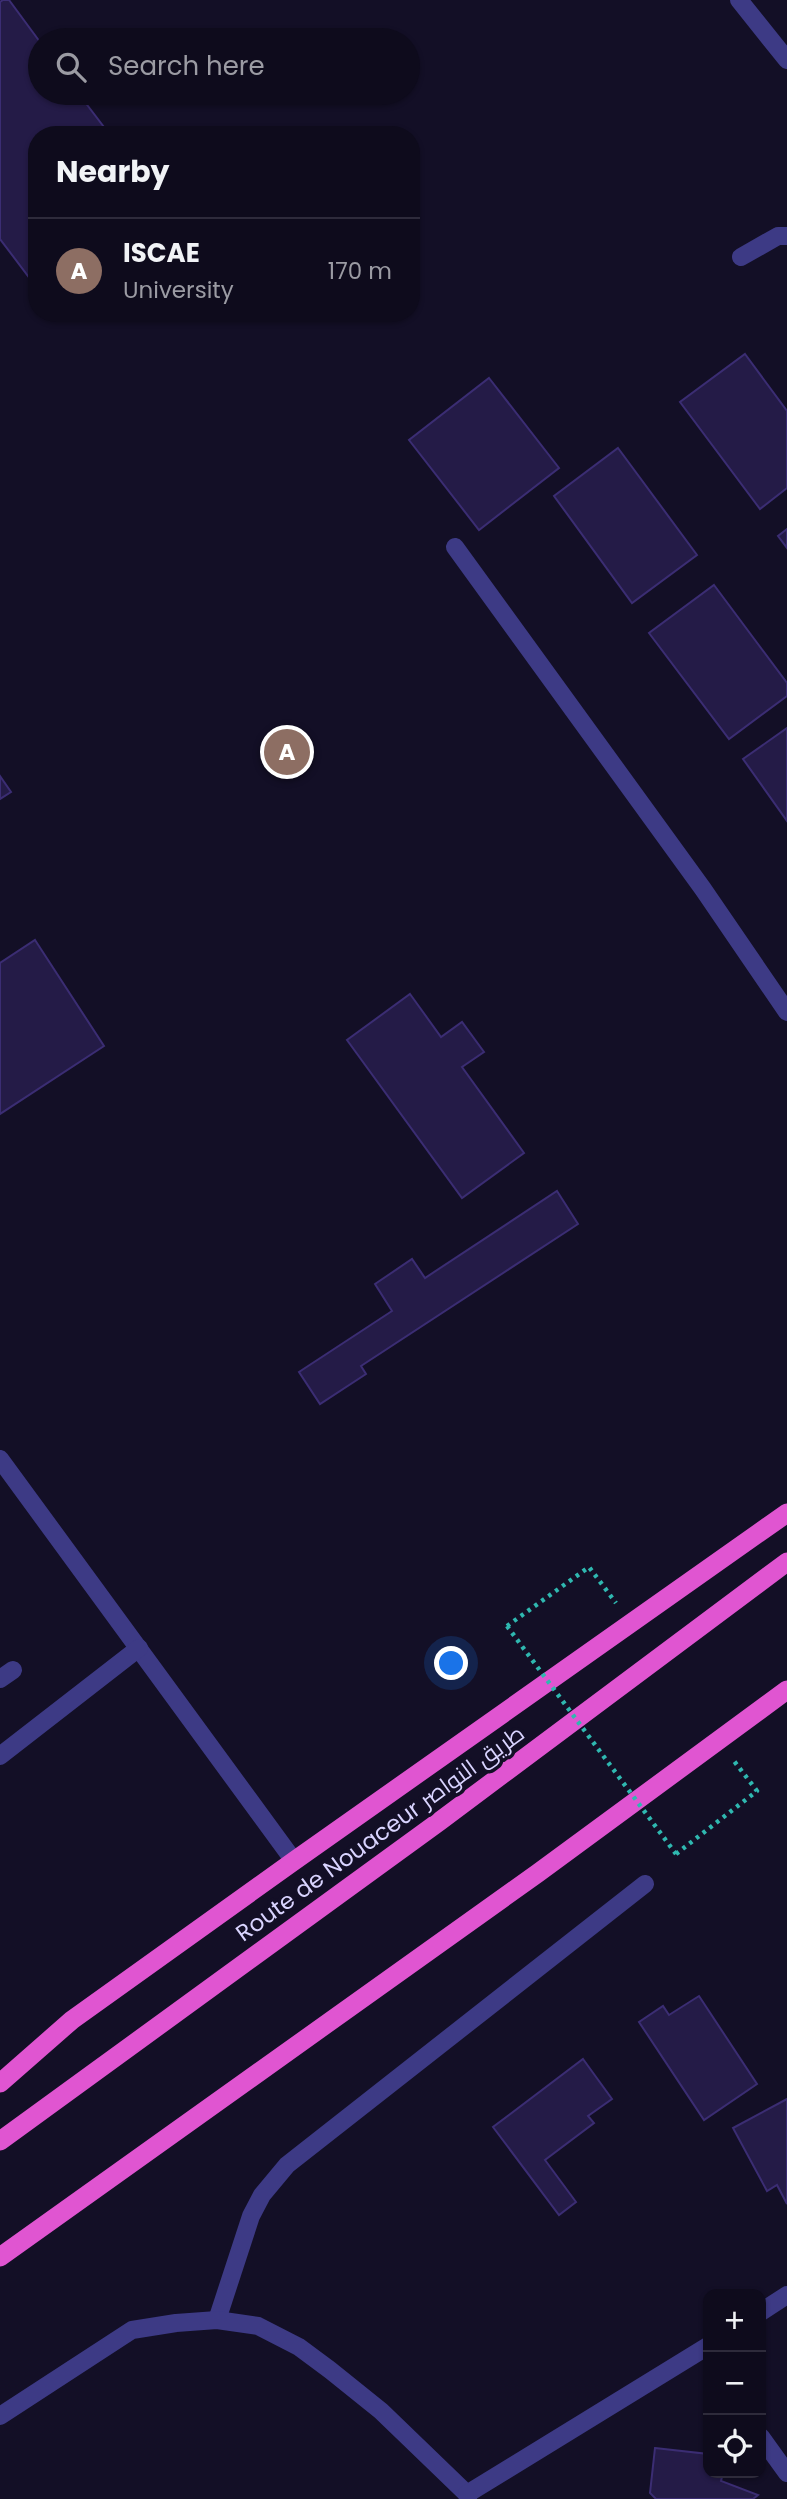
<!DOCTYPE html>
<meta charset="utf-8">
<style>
:root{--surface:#0e0b1c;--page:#1c1929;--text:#f1f3f6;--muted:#9b9ba3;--line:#2e2b3b;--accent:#00e5ff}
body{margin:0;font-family:Poppins,Cairo,sans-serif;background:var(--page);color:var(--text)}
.controls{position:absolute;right:21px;bottom:21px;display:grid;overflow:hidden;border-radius:14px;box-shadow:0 2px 5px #0004}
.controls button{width:63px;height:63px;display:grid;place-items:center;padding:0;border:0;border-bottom:2px solid var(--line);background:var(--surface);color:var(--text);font:35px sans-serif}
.you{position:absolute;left:452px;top:1664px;width:24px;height:24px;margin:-18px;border:5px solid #fff;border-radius:50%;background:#1a73e8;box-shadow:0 0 0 10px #1a73e833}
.badge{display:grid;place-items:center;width:46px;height:46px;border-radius:50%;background:var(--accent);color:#fff;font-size:23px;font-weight:700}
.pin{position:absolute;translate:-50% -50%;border:4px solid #fff;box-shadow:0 2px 7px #0006}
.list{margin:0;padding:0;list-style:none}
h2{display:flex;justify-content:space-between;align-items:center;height:91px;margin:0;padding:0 28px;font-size:30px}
h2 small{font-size:23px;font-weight:400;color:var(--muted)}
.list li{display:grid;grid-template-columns:46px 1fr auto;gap:21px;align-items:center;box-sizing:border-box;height:105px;padding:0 28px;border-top:2px solid var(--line)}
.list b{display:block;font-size:26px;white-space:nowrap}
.list p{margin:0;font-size:23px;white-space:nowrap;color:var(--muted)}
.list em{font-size:23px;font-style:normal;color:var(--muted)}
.icon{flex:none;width:38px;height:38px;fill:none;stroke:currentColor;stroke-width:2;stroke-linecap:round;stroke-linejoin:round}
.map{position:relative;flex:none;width:787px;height:2499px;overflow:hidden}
.search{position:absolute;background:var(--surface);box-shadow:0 2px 5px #0004;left:28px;top:28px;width:392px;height:77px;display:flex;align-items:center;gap:18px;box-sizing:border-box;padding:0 24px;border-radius:38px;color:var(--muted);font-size:26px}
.panel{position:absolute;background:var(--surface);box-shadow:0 2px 5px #0004;left:28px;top:126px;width:392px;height:196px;border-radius:28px}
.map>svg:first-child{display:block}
.building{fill:#241b47;stroke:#3b2d73;stroke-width:2}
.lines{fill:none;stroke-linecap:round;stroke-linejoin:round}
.path{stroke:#2fb8b0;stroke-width:4.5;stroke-dasharray:3.5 5;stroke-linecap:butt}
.service{stroke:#3d3a85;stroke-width:18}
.minor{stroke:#3d3a85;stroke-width:18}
.trunk{stroke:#e055d1;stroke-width:19}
.path-bridge{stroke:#2fb8b0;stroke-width:4.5;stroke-dasharray:3.5 5;stroke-linecap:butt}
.labels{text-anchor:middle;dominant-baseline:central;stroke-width:7;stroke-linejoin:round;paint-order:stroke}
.street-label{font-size:23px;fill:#d9d4ff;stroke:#130f26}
</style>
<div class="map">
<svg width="787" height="2499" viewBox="0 0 787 2499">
<rect width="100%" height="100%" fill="#130f26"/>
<!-- building -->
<g class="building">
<path d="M3,0H9L40,42V93H78L110,135H37V288L0,239V2Z"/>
<path d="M745,354L787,411V488L760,509L680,402Z"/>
<path d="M489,378L559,468L479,530L409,440Z"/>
<path d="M618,448L697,555L632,603L554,496Z"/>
<path d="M787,529V548L778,536Z"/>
<path d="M714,585L787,683V696L729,739L649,633Z"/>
<path d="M787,728V821L743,759Z"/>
<path d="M0,776L11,792L0,799Z"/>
<path d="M35,940L104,1046L0,1114V963Z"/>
<path d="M410,994L441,1037L462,1022L484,1052L462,1067L524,1153L462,1198L347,1040Z"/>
<path d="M557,1191L578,1224L361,1366L366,1374L320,1404L299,1372L392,1311L375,1284L412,1259L425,1278Z"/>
<path d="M699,1996L757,2084L704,2120L639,2022L663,2006L669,2015Z"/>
<path d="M583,2059L612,2099L588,2116L594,2123L545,2160L576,2202L559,2215L493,2127Z"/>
<path d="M787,2099V2204L777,2185L767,2191L733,2128Z"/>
<path d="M655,2448L708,2454V2473H723L721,2481L758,2495L753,2499H656L650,2493Z"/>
</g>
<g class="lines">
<!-- path -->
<g class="path">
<path d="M507,1626L589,1567L616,1603"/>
<path d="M676,1854L757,1791L734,1761"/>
</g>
<!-- service -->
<g class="service">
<path d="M739,0L787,60"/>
<path d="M741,257L778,236H787"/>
<path d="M455,547L703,889L787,1012"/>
<path d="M0,1459L294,1861"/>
<path d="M0,1679L13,1670"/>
<path d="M0,1756L139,1648"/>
<path d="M217,2320L251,2216L262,2195L287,2165L645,1884"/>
</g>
<!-- minor -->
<g class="minor">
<path d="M761,2312L787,2295"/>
<path d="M0,2416L132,2330L176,2323L217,2320L258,2326L299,2347L330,2370L381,2411L467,2494L468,2499"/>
<path d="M761,2437L787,2473"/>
<path d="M467,2494L708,2346"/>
</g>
<!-- trunk -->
<g class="trunk">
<path d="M0,2083L72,2020L294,1861L787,1513"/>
<path d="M0,2141L440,1821L787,1562"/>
<path d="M0,2257L538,1873L787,1690"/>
</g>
<!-- path-bridge -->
<path class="path-bridge" d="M507,1626L676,1854"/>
</g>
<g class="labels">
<!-- street labels -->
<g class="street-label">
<text transform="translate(380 1833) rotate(-36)">Route de Nouaceur طريق النواصر</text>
</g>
</g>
</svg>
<div class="controls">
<button>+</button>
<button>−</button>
<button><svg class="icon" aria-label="locate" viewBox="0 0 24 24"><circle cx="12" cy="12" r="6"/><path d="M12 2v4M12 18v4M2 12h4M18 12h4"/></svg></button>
</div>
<div class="you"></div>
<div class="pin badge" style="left:287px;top:752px;background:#8d6e63">A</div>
<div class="search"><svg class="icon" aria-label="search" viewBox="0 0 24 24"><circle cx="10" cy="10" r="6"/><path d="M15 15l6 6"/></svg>Search here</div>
<section class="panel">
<h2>Nearby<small></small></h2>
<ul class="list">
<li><span class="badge" style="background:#8d6e63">A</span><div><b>ISCAE</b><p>University</p></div><em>170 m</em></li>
</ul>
</section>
</div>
